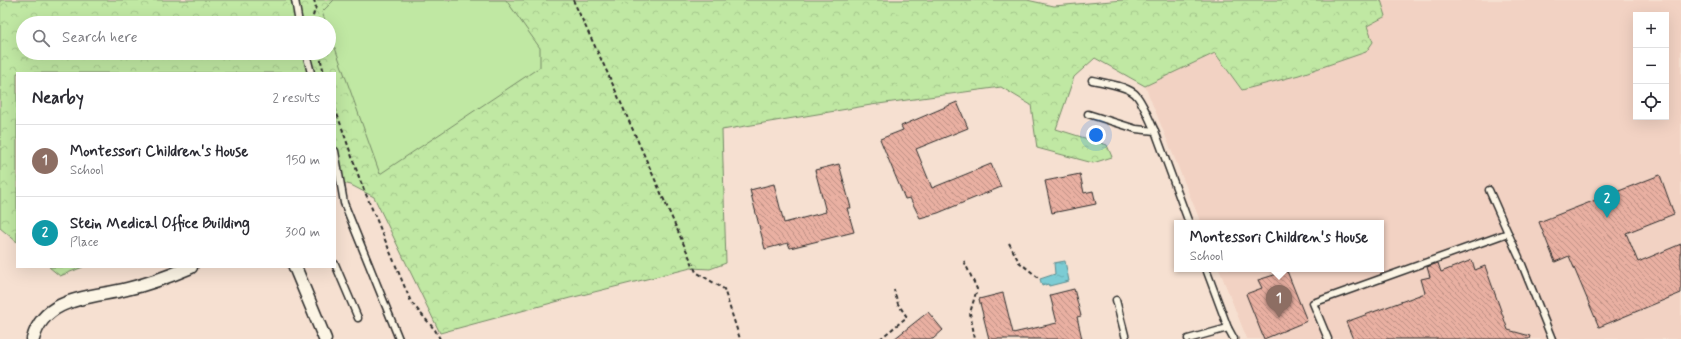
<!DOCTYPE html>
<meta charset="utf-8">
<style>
:root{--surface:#fff;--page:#f2f2f3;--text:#2b2b33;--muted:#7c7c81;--line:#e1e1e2;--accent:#0f766e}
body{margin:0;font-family:Mynerve,sans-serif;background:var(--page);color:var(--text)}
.controls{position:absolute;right:12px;top:12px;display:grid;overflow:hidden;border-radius:0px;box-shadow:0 4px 16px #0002}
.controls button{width:36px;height:36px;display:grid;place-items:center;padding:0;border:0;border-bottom:1px solid var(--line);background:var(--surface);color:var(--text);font:20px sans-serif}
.you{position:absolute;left:1096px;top:135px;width:14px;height:14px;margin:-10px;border:3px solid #fff;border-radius:50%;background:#1a73e8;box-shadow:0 0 0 6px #1a73e833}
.badge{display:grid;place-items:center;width:26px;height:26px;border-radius:50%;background:var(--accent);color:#fff;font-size:13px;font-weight:700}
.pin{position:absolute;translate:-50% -33px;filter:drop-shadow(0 1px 2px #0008)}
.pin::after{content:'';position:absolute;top:21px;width:14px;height:12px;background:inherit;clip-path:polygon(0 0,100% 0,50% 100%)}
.popup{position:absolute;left:1174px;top:220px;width:210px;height:52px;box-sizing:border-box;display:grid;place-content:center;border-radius:0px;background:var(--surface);filter:drop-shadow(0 1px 3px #0005);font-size:13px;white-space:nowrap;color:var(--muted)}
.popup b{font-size:15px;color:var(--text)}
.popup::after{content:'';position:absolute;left:50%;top:100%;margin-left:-8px;border:8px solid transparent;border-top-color:var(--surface)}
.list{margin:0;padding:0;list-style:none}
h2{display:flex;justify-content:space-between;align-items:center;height:52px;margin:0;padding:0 16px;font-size:17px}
h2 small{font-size:13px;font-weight:400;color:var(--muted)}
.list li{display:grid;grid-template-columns:26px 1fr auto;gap:12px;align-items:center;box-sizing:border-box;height:72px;padding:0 16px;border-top:1px solid var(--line)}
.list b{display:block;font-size:15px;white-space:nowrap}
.list p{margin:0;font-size:13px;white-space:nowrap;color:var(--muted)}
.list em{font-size:13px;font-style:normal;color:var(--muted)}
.icon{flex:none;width:22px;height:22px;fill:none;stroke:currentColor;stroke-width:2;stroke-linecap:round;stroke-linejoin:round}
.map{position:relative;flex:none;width:1681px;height:339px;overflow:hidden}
.search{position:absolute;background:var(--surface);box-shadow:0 4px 16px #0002;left:16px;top:16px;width:320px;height:44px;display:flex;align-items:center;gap:10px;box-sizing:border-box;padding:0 14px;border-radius:22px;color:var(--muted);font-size:15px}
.panel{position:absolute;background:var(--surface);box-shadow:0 4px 16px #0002;left:16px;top:72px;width:320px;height:196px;border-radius:0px}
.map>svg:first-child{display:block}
.built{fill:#f2d2c3;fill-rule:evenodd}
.forest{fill:url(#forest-crowns);stroke:#768a67;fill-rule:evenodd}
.pitch{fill:#c0e8a3;stroke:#768a67}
.water{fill:url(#water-ripples);stroke:#5b8c90}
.building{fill:url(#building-back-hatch);stroke:#2b2b2b}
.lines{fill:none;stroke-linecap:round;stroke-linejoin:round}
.service-casing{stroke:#2b2b2b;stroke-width:9}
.minor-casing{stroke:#2b2b2b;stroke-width:15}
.path{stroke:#2b2b2b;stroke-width:2;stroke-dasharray:4 3;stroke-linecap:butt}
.service{stroke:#fcf5e5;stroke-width:6}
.minor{stroke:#fcf5e5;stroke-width:12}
</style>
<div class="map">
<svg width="1681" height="339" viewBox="0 0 1681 339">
<defs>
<pattern id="forest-crowns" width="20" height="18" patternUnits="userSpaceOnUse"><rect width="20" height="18" fill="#c0e8a3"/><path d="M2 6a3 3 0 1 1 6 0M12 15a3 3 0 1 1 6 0" fill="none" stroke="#a5c78c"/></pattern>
<pattern id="water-ripples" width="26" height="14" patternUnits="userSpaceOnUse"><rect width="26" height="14" fill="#7bccd4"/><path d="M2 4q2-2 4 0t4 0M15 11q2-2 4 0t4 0" fill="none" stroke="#6aafb6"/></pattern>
<pattern id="building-back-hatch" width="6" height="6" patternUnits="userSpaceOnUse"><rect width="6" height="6" fill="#e9b0a2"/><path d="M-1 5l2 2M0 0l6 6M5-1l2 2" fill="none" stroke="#bd8f84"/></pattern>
</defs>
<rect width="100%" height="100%" fill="#f6e0d1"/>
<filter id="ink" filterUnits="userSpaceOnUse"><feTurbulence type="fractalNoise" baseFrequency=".025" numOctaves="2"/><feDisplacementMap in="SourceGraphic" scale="8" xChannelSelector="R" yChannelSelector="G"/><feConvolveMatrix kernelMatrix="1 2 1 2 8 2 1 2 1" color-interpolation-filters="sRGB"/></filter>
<g filter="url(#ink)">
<!-- built -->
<path class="built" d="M1381,0H1681V339H1247L1219,269H1381V223H1201L1145,86L1215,53L1242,90L1299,75L1365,52L1366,26L1386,16ZM1636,15H1666V117H1636Z"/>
<!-- forest -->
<g class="forest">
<path d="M0,0H1027L1054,6L1123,0H1381L1386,16L1367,26L1373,42L1366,52L1299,75L1242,90L1215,53L1145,86L1095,58L1074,77L1056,129L1107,145L1112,157L1093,163L1037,148L1031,105L1001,87L871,105L722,130L726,263L710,269L691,268L570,298L440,333L374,197L351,185L335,181V73H17V242L0,228ZM23,23H329V53H23Z"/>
<path d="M49,267H83L60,276Z"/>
</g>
<!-- pitch -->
<path class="pitch" d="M334,0H506L540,48V67L380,174L329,31V23H326L322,12Z"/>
<!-- water -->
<path class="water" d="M1065,261L1069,281L1049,286L1048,284L1042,286L1040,279L1055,274L1054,263Z"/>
<!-- building -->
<g class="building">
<path d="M957,102L968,128L916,149L932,188L991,164L1001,187L938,213L920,218L910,198L905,199L880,139L903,130L901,126Z"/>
<path d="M839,164L851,208H847L854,232L790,248L788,243L765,249L750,190L774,184L784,223L826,212L815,170Z"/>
<path d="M1080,174L1084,193L1093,191L1096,204L1052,213L1045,181Z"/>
<path d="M1660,175L1674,214L1626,233L1638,262L1681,244V293L1599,327L1569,256L1555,262L1539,222Z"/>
<path d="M1472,260L1475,270L1485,266L1508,330L1530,336L1529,339H1353L1346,322L1425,293L1421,279L1430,277L1427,267L1438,263L1441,272Z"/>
<path d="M1287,271L1307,321L1264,339L1246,294L1262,288L1258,280Z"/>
<path d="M1074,289L1081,316L1077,317L1082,339H989L979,299L1003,293L1013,333L1057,323L1050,295Z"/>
<path d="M928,312L943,330L933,339H894Z"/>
</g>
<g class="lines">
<defs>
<g id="service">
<path d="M295,0L299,23"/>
<path d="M306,53L311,73"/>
<path d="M1092,80C1105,83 1123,85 1134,93C1142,99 1150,122 1155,131"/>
<path d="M1088,114L1136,129L1155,131L1189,223"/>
<path d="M335,151L344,203L399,339"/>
<path d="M1489,190L1508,233"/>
<path d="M1521,262L1552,339"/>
<path d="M335,264L358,318"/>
<path d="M1206,269L1228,328"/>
<path d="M1116,300L1126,339"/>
<path d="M1188,339L1228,328L1234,339"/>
<path d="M1328,339L1313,303L1508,233L1519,257"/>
</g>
<g id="minor">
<path d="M295,267L325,339"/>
<path d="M33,339C44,296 92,298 127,289C149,284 170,276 191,267"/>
</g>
</defs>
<!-- service casing -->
<use href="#service" class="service-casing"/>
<!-- minor casing -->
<use href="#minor" class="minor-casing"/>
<!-- path -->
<g class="path">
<path d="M573,0L609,76L696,272L724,289L740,339"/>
<path d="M311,23L316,6L314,0"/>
<path d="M319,53L324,73"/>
<path d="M335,108L360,180L411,302L435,330L440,339"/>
<path d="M1009,243L1019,262L1040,279"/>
<path d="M964,261L977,289L970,313L975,339"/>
<path d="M880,339L907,317L898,304L894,290"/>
</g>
<!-- service -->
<use href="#service" class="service"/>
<!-- minor -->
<use href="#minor" class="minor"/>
</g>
</g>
</svg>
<div class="controls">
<button>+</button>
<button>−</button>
<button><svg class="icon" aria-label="locate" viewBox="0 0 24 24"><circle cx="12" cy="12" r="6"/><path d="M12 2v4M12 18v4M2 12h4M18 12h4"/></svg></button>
</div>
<div class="you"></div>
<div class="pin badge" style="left:1279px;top:318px;background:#8d6e63">1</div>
<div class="popup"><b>Montessori Children's House</b>School</div>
<div class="pin badge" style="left:1607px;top:218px;background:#0f9aa8">2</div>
<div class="search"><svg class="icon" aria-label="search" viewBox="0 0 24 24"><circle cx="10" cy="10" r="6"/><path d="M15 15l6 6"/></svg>Search here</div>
<section class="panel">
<h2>Nearby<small>2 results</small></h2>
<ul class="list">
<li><span class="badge" style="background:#8d6e63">1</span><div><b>Montessori Children's House</b><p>School</p></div><em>150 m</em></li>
<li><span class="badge" style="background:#0f9aa8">2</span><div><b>Stein Medical Office Building</b><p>Place</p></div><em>300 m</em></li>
</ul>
</section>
</div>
